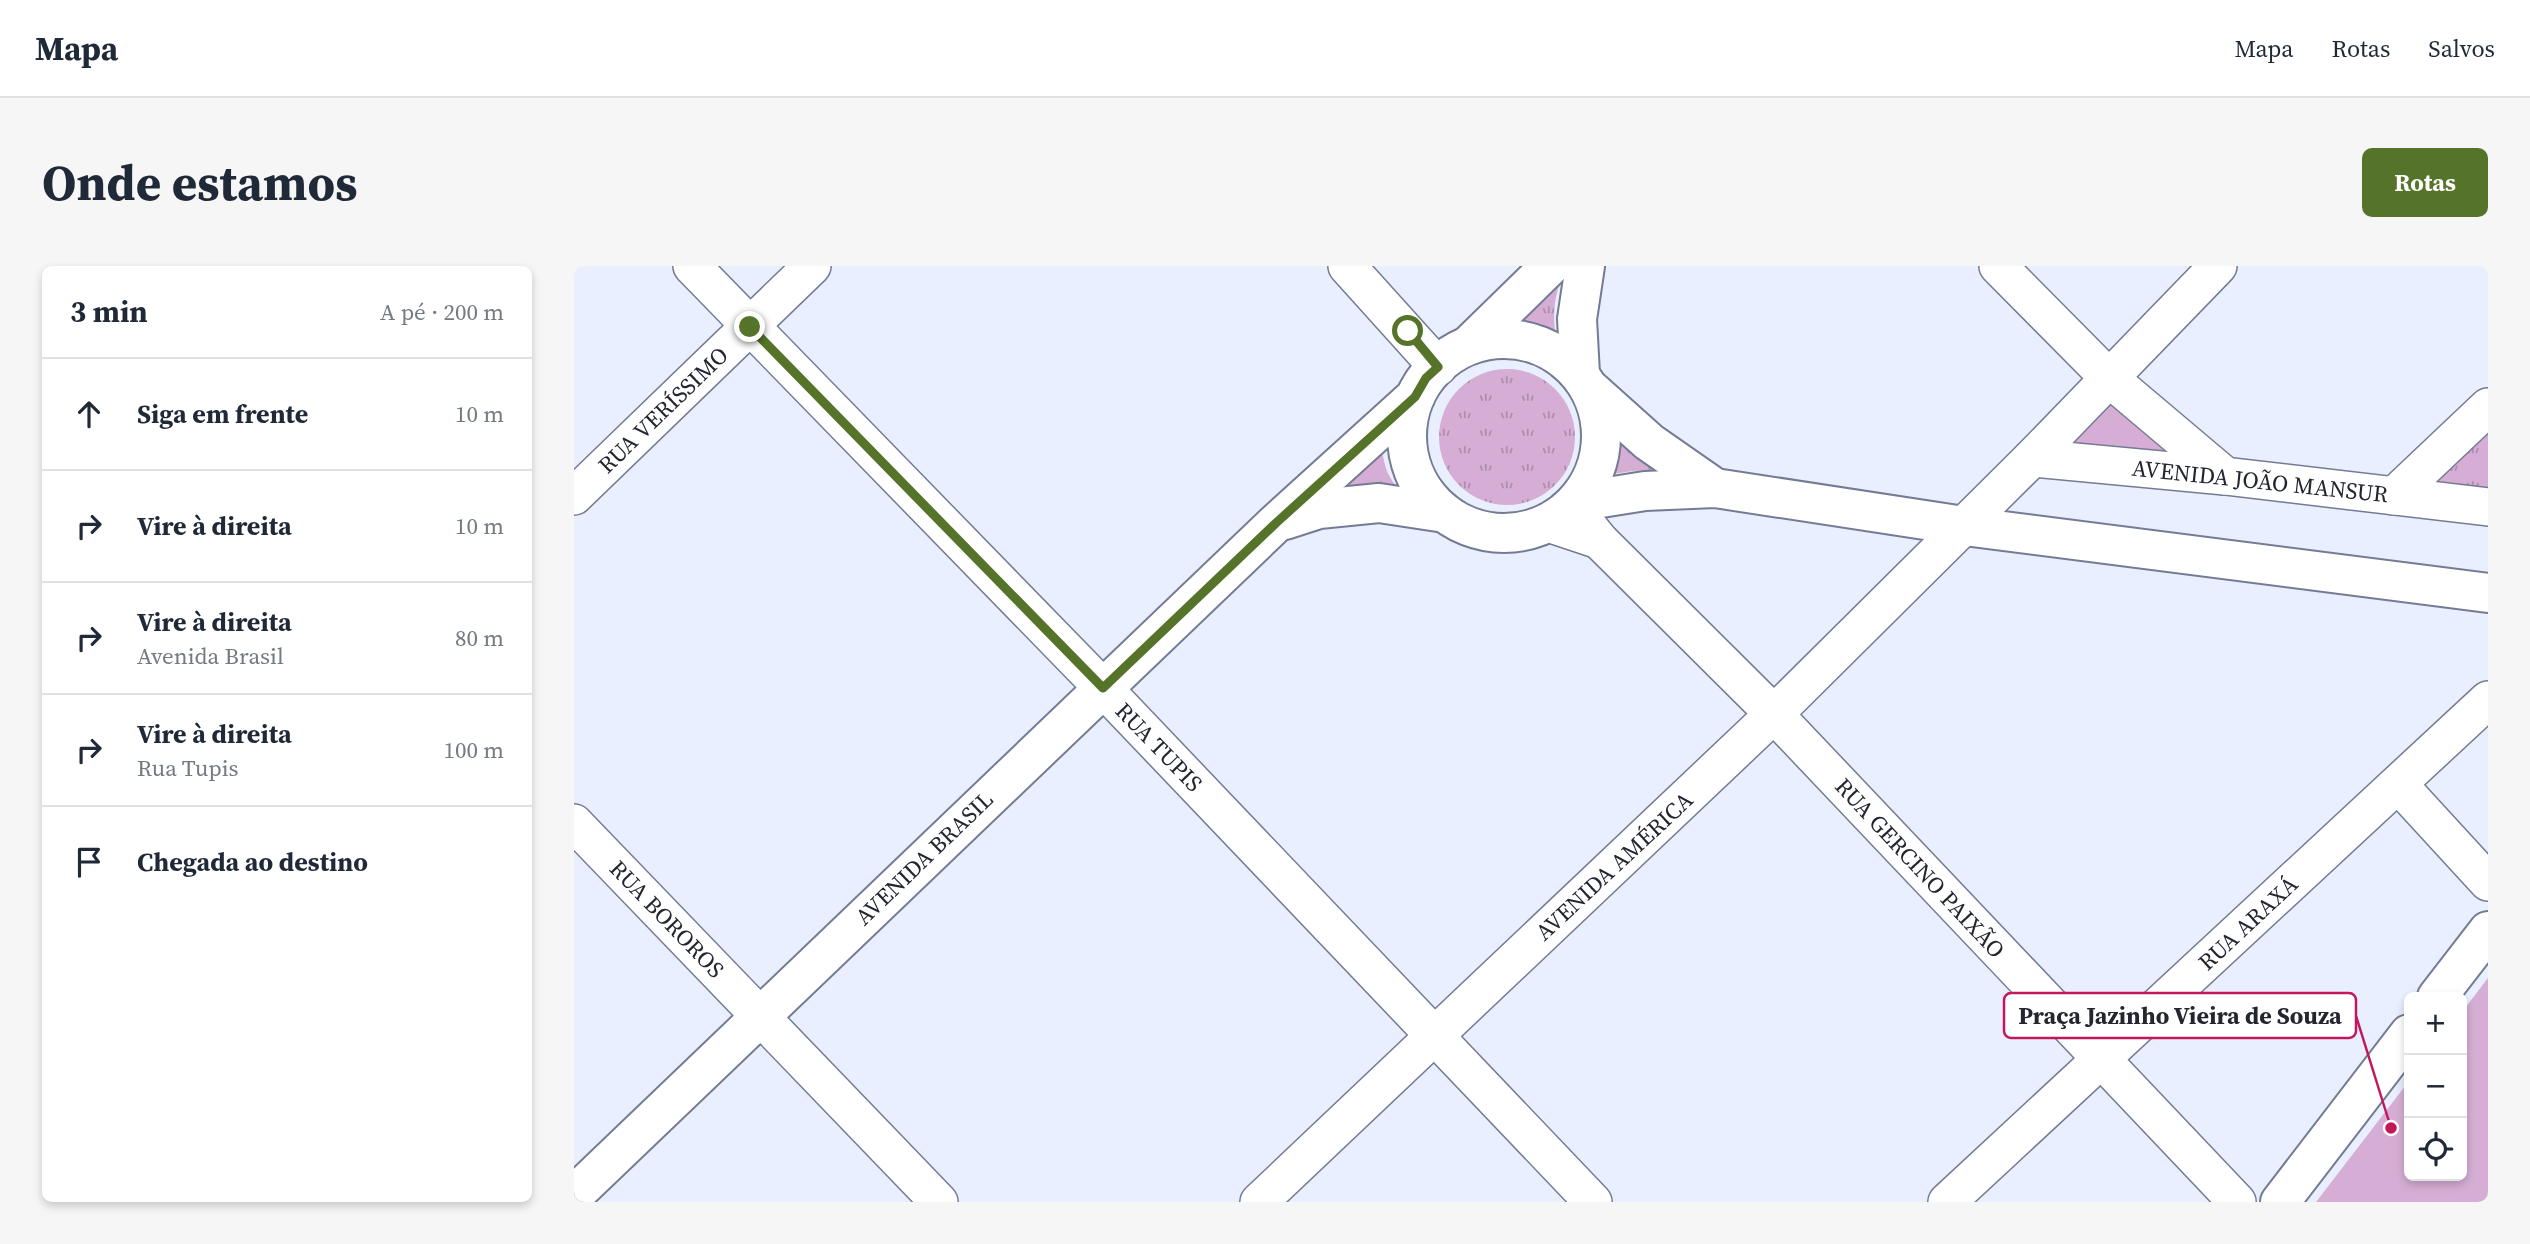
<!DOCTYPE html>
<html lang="pt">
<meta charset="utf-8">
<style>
:root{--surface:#fff;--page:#f6f6f7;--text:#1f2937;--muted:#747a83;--line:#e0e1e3;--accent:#55742a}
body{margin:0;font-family:"Source Serif 4",serif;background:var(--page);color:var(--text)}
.controls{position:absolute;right:21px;bottom:21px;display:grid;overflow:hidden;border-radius:10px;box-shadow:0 4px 10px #0003}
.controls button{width:63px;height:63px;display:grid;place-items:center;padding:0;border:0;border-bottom:2px solid var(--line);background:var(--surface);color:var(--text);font:35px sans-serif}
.stop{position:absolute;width:21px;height:21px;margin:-16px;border:5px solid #55742a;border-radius:50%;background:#fff}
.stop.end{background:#55742a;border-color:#fff;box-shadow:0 2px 7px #0008}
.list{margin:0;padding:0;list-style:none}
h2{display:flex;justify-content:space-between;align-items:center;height:91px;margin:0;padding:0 28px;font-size:30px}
h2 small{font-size:23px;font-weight:400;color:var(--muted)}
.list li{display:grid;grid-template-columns:46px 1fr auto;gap:21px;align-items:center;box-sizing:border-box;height:112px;padding:0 28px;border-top:2px solid var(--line)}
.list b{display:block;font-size:26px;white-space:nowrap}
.list p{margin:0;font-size:23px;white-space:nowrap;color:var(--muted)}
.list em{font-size:23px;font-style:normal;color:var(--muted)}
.icon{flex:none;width:38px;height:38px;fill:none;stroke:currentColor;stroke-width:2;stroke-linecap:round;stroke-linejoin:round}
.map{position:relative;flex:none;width:1914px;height:936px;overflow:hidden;border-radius:10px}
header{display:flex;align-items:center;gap:42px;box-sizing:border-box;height:98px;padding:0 35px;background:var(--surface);border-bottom:2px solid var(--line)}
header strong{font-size:33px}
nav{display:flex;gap:38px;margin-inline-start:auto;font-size:24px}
.intro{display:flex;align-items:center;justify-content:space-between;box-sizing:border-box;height:168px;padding:0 42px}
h1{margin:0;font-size:49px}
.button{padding:18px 32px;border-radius:10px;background:var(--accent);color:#fff;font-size:24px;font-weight:700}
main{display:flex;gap:42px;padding:0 42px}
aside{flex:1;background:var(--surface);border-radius:10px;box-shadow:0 4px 10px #0003}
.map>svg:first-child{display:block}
.grass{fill:url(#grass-tufts)}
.park{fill:#d6aed5}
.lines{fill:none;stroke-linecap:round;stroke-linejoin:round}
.street-casing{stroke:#737c93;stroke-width:40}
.secondary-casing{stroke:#737c93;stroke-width:42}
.street{stroke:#fff;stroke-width:37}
.secondary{stroke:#fff;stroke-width:38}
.route{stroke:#55742a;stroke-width:9}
.labels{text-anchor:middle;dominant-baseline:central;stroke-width:7;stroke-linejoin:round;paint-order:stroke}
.street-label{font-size:23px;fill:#232630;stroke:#fff}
.leader{fill:none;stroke:#c2185b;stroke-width:2.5}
.callout-dot{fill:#c2185b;stroke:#fff;stroke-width:2.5}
.callout{fill:#fff;stroke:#c2185b;stroke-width:2.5}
.callout-label{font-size:24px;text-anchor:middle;font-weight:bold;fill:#232630}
</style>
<header>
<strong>Mapa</strong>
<nav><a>Mapa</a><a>Rotas</a><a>Salvos</a></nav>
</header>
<div class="intro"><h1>Onde estamos</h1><a class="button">Rotas</a></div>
<main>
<aside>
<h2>3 min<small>A pé · 200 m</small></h2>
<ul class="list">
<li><svg class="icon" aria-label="ahead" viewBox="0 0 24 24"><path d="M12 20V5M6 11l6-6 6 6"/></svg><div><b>Siga em frente</b></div><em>10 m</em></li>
<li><svg class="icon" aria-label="right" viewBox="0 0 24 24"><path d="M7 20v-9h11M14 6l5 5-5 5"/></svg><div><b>Vire à direita</b></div><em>10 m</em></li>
<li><svg class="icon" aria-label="right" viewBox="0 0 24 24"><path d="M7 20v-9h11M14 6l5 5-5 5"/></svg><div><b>Vire à direita</b><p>Avenida Brasil</p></div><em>80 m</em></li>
<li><svg class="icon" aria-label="right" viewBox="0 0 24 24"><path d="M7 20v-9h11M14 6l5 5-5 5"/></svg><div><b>Vire à direita</b><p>Rua Tupis</p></div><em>100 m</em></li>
<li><svg class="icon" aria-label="arrive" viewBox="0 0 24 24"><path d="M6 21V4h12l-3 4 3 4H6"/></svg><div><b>Chegada ao destino</b></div></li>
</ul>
</aside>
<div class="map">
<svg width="1914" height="936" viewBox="0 0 1914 936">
<defs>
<pattern id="grass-tufts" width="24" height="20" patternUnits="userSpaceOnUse" patternTransform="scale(1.75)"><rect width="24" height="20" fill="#d6aed5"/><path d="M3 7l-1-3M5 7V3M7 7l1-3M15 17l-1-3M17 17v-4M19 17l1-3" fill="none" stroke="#ad8dad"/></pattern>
</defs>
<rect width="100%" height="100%" fill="#e9efff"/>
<!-- grass -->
<g class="grass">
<path d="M993,0C980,28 978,44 982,74C970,62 960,57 943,56Z"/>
<circle cx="933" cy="171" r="68"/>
<path d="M1914,159V228L1850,220Z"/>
<path d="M1036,165L1091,203L1059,205L1025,210C1036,195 1039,184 1036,165Z"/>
<path d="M808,185C811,202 814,212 826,224L768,222Z"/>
</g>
<!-- park -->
<g class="park">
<path d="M1538,136L1609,196L1495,179Z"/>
<path d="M1914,712V936H1742L1835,815V910H1888V746Z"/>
</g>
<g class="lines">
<defs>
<g id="street">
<path d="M118,0L529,422L1019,936"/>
<path d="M773,0L864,101"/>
<path d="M1424,0L1535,112L1651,210"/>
<path d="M1458,192L1651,210L1914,241"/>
<path d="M0,230L238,0"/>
<path d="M1820,230L1914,141"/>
<path d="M998,240L1025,274L1200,448L1663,936"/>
<path d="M974,257L1025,274"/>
<path d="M1824,518L1914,616"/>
<path d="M0,557L365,936"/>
<path d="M685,936L1200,448L1458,192L1644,0"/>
<path d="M1373,936L1914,434"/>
</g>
<g id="secondary">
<circle cx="930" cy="170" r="97"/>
<path d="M895,79L976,0"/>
<path d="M1006,108L1003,53L1011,0"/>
<path d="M1017,124L1075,176L1141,222"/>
<path d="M1002,236L1071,225L1141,222L1390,260L1914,327"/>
<path d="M711,254L745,243L805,237L871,247"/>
<path d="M1863,731L1914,665"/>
<path d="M0,929L702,257L841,131"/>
<path d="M1706,936L1835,768"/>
</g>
</defs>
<!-- street casing -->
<use href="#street" class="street-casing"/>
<!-- secondary casing -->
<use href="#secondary" class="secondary-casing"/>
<!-- street -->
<use href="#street" class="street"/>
<!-- secondary -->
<use href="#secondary" class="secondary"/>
</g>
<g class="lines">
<!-- route -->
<path class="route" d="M176,61L529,422L702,257L841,131L852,112L864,101L834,65"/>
</g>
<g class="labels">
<!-- street labels -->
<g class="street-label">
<text transform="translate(89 144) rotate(-44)">RUA VERÍSSIMO</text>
<text transform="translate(1686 215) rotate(6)">AVENIDA JOÃO MANSUR</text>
<text transform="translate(585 481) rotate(46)">RUA TUPIS</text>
<text transform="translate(350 592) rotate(-44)">AVENIDA BRASIL</text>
<text transform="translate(1040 600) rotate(-43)">AVENIDA AMÉRICA</text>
<text transform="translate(1346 602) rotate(47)">RUA GERCINO PAIXÃO</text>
<text transform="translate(93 653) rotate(46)">RUA BOROROS</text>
<text transform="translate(1674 657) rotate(-43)">RUA ARAXÁ</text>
</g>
</g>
<!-- callouts -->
<path class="leader" d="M1817 862L1782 750"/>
<circle class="callout-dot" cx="1817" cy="862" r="7"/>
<rect class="callout" x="1430" y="727" width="352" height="45" rx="7"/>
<g class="callout-label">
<text x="1606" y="758">Praça Jazinho Vieira de Souza</text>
</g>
</svg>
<div class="controls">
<button>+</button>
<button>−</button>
<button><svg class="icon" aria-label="locate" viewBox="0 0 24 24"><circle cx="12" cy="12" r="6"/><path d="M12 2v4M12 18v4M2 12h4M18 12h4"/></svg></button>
</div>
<div class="stop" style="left:834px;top:65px"></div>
<div class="stop end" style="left:176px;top:61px"></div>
</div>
</main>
